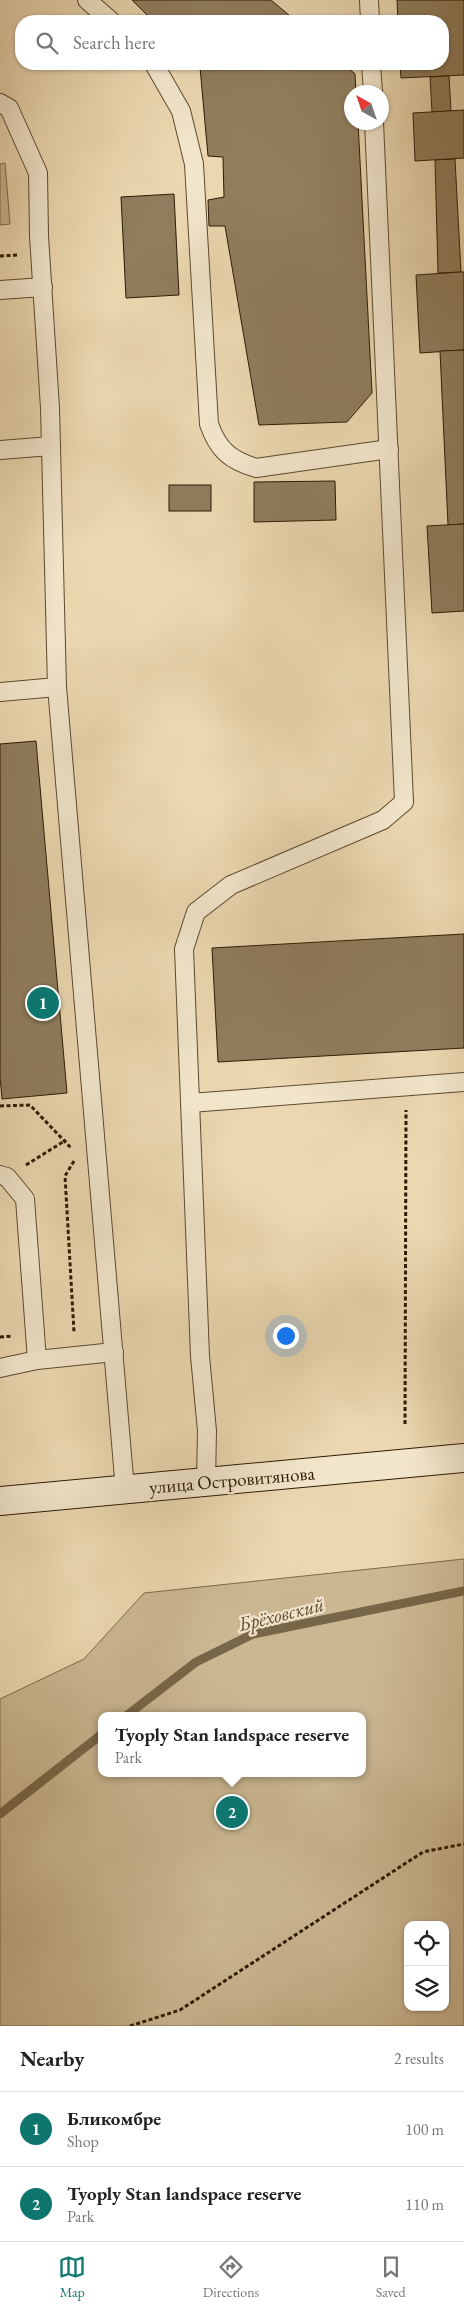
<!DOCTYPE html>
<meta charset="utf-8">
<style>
:root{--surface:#fff;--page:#f2f2f2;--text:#222;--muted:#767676;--line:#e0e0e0;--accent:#0f766e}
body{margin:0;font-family:"EB Garamond",serif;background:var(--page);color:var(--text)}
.controls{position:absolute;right:15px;bottom:15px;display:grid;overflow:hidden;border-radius:10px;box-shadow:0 1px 4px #0004}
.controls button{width:45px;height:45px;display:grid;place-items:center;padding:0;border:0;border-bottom:1px solid var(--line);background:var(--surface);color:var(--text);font:25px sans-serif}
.compass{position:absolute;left:344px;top:85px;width:45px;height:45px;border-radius:50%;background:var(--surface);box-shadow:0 1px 4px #0004;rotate:320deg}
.you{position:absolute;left:285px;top:1335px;width:18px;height:18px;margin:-12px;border:4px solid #fff;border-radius:50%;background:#1a73e8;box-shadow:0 0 0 8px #1a73e833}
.badge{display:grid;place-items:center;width:32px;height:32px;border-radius:50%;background:var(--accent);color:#fff;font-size:16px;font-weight:700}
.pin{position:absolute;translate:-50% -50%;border:2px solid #fff;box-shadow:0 1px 5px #0006}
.popup{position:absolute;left:98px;top:1712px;width:268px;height:65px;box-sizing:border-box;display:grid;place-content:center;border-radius:10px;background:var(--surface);filter:drop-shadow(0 1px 4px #0005);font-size:16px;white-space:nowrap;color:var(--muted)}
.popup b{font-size:19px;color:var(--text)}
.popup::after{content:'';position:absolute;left:50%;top:100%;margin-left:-10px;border:10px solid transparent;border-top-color:var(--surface)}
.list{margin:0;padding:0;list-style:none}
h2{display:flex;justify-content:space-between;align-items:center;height:65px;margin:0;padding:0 20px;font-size:21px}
h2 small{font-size:16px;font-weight:400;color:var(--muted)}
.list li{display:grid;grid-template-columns:32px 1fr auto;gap:15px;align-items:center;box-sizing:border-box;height:75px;padding:0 20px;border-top:1px solid var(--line)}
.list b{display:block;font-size:19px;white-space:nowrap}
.list p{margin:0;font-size:16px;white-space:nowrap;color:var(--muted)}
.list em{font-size:16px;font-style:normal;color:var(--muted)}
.icon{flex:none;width:28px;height:28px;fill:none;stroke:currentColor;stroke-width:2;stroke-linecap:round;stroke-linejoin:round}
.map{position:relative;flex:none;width:464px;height:2026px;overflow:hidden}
.search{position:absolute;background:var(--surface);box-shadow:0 1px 4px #0004;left:15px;right:15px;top:15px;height:55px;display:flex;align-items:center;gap:12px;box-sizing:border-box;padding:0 18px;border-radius:20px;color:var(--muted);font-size:19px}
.sheet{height:215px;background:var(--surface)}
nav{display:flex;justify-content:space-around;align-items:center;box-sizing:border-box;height:70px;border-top:1px solid var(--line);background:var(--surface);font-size:14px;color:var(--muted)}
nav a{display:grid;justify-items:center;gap:2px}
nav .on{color:var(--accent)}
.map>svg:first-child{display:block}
.green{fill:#cbb893;stroke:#7c6a4b;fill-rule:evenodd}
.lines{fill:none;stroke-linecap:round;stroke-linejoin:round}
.stream{stroke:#786648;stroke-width:9}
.building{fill:#8f7d5d;stroke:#2c1b03}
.lane-casing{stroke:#5c4a2e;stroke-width:20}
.secondary-casing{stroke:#2c1b03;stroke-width:30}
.path{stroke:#2c1b03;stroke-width:3;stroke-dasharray:4 2.5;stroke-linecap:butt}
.lane{stroke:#f2e6cc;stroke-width:18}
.secondary{stroke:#f2e6cc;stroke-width:28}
.labels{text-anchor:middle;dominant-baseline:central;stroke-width:4.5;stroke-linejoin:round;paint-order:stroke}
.street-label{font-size:19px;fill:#2c1b03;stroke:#f2e6cc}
.water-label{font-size:20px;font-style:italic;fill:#5e4d31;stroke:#f2e6cc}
</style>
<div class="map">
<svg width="464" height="2026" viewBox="0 0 464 2026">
<rect width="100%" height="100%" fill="#ebd8b1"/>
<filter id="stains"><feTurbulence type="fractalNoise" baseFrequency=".004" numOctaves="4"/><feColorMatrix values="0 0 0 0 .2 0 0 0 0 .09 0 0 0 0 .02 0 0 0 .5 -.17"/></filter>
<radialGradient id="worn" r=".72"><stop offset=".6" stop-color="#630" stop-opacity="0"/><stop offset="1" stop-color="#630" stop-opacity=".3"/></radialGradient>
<!-- green -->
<g class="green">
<path d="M5,163L10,224L0,225V164Z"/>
<path d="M464,1559V2026H0V1699L84,1659L144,1593ZM102,1716H362V1773H102ZM408,1925H445V2007H408Z"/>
</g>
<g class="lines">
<!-- stream -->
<g class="stream">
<path d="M126,1716L196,1662L253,1634L464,1591"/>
<path d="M0,1814L102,1734"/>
</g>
</g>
<!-- building -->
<g class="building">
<path d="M132,0H271L296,21H153Z"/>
<path d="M397,0H464V75L401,78L400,64H443V21H398Z"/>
<path d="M197,64H344L355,74L356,92H352V122H358L372,393L347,422L259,425L225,226H209L208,200L224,197L223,157L208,156L200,67Z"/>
<path d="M449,76L451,111L432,112L430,77Z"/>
<path d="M464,110V158L415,161L413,113Z"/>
<path d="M455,159L461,272L438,273L435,160Z"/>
<path d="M174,194L179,295L126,298L121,197Z"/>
<path d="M461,272H464V350L420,353L416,275Z"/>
<path d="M464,350V524L448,525L440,351Z"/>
<path d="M335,481L336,520L254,522V482Z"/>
<rect x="169" y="485" width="42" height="26"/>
<path d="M464,524V611L432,613L427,526Z"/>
<path d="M36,741L67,1093L2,1099L0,1077V744Z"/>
<path d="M464,934V1048L218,1062L212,948Z"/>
</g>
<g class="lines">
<defs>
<g id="lane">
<path d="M87,0L111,21"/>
<path d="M369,0L370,21"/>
<path d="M154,64L181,111L194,164L209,424C218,450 230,460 256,468L389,449"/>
<path d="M371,64L373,92"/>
<path d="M0,103L9,108L38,173L39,236L50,408L57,687L125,1490"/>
<path d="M0,290L43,287"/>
<path d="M0,450L51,446"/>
<path d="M0,692L57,687"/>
<path d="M190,1103L464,1082"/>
<path d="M0,1175L7,1177L25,1199L37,1360"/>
<path d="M0,1368L37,1360L114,1352"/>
<path d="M206,1482L207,1431L200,1356L184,949L196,912L231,885L383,820L404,802L374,122"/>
</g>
<path id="secondary" d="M0,1501L464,1458"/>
</defs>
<!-- lane casing -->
<use href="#lane" class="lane-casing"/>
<!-- secondary casing -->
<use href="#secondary" class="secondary-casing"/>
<!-- path -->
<g class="path">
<path d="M0,256L17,255"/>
<path d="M0,1106L30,1105L72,1149"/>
<path d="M74,1161L65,1176L74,1332"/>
<path d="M26,1165L66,1140"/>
<path d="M0,1337L13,1336"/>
<path d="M405,1424L406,1110"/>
<path d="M130,2026L180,2010L423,1852L464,1844"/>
</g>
<!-- lane -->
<use href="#lane" class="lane"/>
<!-- secondary -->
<use href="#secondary" class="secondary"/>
</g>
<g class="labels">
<!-- street labels -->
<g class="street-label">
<text transform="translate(232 1480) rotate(-5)">улица Островитянова</text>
</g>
<!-- water labels -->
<g class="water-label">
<text transform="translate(281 1614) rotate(-14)">Брёховский</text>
</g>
</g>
<rect width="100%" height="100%" filter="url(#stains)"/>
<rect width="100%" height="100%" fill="url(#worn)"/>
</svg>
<div class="controls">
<button><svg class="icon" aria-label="locate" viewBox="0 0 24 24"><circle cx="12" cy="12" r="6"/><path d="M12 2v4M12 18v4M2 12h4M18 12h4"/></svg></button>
<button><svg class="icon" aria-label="layers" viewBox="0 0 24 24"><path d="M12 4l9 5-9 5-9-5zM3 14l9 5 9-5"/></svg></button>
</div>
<svg class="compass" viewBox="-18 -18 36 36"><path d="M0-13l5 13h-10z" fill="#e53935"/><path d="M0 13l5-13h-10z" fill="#767676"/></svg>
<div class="you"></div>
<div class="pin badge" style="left:43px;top:1003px">1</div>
<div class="pin badge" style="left:232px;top:1812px">2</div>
<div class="popup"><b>Tyoply Stan landspace reserve</b>Park</div>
<div class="search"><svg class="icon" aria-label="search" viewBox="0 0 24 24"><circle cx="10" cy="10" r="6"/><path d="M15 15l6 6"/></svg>Search here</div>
</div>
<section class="sheet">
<h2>Nearby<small>2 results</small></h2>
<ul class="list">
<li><span class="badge">1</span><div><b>Бликомбре</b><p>Shop</p></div><em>100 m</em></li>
<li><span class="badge">2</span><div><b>Tyoply Stan landspace reserve</b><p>Park</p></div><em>110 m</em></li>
</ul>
</section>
<nav>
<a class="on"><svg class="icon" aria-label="map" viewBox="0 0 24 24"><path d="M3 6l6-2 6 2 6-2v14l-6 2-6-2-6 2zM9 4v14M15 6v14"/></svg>Map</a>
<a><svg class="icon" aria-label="directions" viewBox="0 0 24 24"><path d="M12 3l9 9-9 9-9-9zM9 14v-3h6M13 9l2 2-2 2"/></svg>Directions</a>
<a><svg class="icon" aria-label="saved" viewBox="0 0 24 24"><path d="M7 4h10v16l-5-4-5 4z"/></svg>Saved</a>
</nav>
